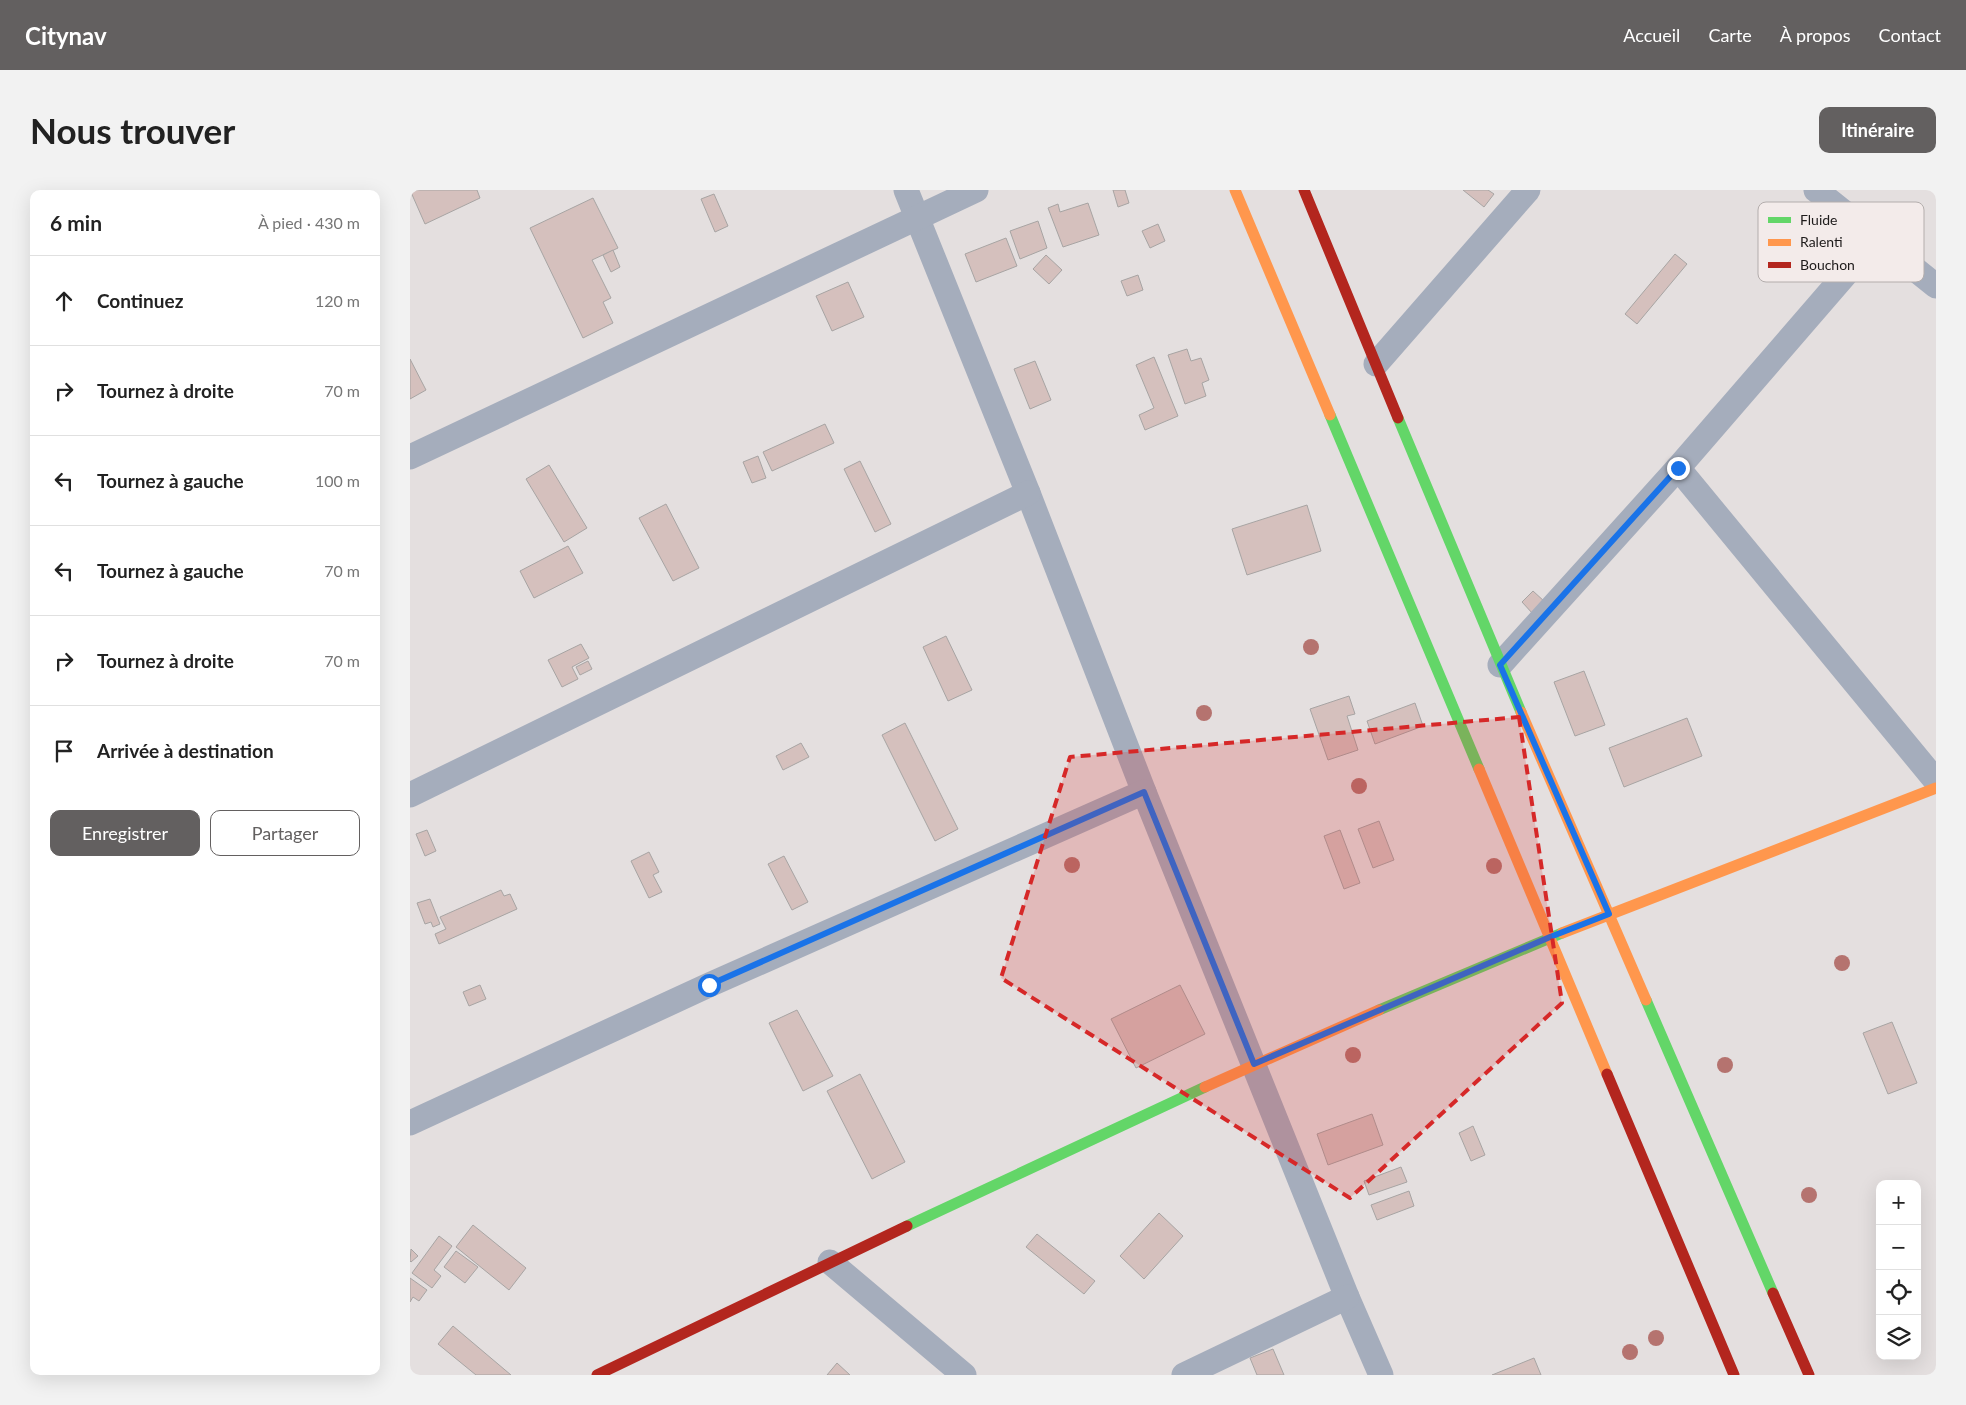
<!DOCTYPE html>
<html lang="fr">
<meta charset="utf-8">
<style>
:root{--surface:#fff;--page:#f2f2f2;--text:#222;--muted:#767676;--line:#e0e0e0;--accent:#636060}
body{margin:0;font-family:Lato,sans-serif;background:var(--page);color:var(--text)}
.controls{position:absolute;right:15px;bottom:15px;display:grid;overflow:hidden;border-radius:10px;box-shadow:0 5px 20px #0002}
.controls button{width:45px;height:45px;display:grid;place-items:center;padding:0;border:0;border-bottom:1px solid var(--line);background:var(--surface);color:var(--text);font:25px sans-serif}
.stop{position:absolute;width:15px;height:15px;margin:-11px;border:4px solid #1a73e8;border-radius:50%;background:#fff}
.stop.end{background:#1a73e8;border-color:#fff;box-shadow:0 1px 5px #0008}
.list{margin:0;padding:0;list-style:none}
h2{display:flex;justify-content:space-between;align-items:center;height:65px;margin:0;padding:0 20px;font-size:21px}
h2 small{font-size:16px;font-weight:400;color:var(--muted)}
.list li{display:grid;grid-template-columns:32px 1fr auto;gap:15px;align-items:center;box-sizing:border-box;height:90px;padding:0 20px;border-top:1px solid var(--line)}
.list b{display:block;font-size:19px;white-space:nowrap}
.list em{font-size:16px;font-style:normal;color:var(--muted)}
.actions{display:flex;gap:10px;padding:15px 20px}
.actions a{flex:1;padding:11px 0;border:1px solid var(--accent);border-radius:10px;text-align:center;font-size:18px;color:var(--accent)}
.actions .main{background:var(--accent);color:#fff}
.icon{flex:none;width:28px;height:28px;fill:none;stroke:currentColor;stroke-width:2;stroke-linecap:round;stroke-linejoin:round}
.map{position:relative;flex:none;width:1526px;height:1185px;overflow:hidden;border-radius:10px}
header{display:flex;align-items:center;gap:30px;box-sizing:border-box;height:70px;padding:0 25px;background:var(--accent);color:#fff}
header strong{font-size:24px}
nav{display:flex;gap:28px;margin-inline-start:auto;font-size:18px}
.intro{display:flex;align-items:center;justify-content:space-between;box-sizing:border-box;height:120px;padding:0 30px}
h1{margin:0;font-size:35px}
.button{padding:12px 22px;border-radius:10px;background:var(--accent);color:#fff;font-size:18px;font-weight:700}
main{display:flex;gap:30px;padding:0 30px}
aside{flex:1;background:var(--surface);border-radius:10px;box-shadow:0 5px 20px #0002}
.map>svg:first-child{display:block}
.building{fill:#d5c0bd;stroke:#a7a4a3}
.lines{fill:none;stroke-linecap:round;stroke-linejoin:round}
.street{stroke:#a5adbc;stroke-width:25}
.fast{stroke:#63d668;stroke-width:11}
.slow{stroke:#ff974d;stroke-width:11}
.jam{stroke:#b3261e;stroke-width:11}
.tree{fill:#b5736f}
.route{stroke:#1a73e8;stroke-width:6}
.marked{fill:#d62828;fill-opacity:0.2;stroke:#d62828;stroke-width:4;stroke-dasharray:10 6;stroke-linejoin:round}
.key{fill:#f3ebea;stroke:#b3adac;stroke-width:1}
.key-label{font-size:14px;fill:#1e1b1b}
</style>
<header>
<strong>Citynav</strong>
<nav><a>Accueil</a><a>Carte</a><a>À propos</a><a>Contact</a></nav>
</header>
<div class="intro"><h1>Nous trouver</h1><a class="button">Itinéraire</a></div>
<main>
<aside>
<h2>6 min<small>À pied · 430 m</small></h2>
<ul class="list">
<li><svg class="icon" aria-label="ahead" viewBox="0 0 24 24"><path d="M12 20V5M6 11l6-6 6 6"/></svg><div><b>Continuez</b></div><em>120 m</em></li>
<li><svg class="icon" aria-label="right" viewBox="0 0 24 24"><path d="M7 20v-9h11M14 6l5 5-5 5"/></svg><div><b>Tournez à droite</b></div><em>70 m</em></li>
<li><svg class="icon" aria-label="left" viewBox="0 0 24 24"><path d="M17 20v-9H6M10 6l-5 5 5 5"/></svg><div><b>Tournez à gauche</b></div><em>100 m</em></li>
<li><svg class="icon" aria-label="left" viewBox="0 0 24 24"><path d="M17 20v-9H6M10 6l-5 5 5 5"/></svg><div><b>Tournez à gauche</b></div><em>70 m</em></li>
<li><svg class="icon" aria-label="right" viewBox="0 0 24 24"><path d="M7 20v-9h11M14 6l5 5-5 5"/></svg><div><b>Tournez à droite</b></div><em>70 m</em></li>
<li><svg class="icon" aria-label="arrive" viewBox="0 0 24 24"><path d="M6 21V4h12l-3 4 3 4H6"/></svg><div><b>Arrivée à destination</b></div></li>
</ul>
<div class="actions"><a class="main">Enregistrer</a><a>Partager</a></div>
</aside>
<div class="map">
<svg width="1526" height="1185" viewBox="0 0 1526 1185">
<rect width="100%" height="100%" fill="#e4dfdf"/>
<!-- building -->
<g class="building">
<path d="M0,0H67L70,8L15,34Z"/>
<path d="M703,0H715L719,13L708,17Z"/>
<path d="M1053,0H1078L1084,4L1074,17Z"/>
<path d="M304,4L318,36L305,42L291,9Z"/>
<path d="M183,8L208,58L182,70L201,108L193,112L203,133L173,148L120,38Z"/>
<path d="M678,13L689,45L653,57L638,18L648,14L650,22Z"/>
<path d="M628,31L637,58L610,69L600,41Z"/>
<path d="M748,34L755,51L740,58L732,41Z"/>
<path d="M596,48L607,76L566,92L555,64Z"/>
<path d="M203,60L210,77L201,82L193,65Z"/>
<path d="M1265,64L1277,74L1227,134L1215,124Z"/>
<path d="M636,65L652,80L639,94L623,79Z"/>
<path d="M728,85L733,100L717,106L711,91Z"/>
<path d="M438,92L454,127L422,141L406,106Z"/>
<path d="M777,159L781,171L791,168L799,190L792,193L796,206L775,214L758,165Z"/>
<path d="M744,167L768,226L735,240L729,225L744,218L726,175Z"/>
<path d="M0,169L16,200L0,209Z"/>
<path d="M625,171L641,210L620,219L604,179Z"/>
<path d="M415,234L424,253L362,281L353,262Z"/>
<path d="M348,266L356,288L342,293L333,272Z"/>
<path d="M450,271L481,334L465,342L434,279Z"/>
<path d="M139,275L177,338L154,352L116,289Z"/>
<path d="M256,314L289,378L263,391L229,328Z"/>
<path d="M897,315L911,361L837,385L822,339Z"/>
<path d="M158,356L173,383L124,408L110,381Z"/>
<path d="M1123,401L1135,412L1123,424L1112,412Z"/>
<path d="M536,446L562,500L538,511L513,457Z"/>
<path d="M171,454L179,468L162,477L168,489L152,497L138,470Z"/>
<path d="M178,471L182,479L170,485L166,477Z"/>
<path d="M1174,481L1195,535L1165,546L1144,492Z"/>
<path d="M939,506L945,524L937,526L948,560L918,570L900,519Z"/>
<path d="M1005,513L1013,536L965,554L957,531Z"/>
<path d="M1277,528L1292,566L1214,597L1199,558Z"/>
<path d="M495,533L548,639L525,651L472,545Z"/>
<path d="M391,553L399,567L373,580L366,566Z"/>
<path d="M969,631L984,670L963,678L948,639Z"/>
<path d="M17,640L26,661L15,666L6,644Z"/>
<path d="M930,640L950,693L934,699L914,646Z"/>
<path d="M239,662L249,682L243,685L252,702L239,708L221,671Z"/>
<path d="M374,666L398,712L382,720L358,674Z"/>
<path d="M91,700L94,706L100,704L107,719L29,754L25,744L36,739L30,727Z"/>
<path d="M20,709L30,734L23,737L21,732L15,734L7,713Z"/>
<path d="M70,795L76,809L59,816L53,802Z"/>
<path d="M770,795L795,844L726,878L701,829Z"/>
<path d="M387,820L423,886L393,901L359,833Z"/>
<path d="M1482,832L1507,893L1478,904L1453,843Z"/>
<path d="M450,884L495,972L462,989L417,901Z"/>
<path d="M962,924L973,955L918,975L907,944Z"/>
<path d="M1063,936L1075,965L1061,971L1049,943Z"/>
<path d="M991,977L997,992L959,1005L954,991Z"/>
<path d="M999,1001L1004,1016L967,1030L961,1015Z"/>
<path d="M749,1023L773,1046L734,1089L710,1066Z"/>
<path d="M63,1035L116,1078L99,1100L46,1057Z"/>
<path d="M627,1044L685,1091L674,1104L616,1057Z"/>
<path d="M29,1046L42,1056L24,1080L31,1086L22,1098L2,1083Z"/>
<path d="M1,1059L8,1066L1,1072L0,1071Z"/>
<path d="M46,1061L68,1077L55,1093L34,1077Z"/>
<path d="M0,1088L17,1100L9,1111L3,1107L0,1112Z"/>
<path d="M43,1136L101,1185H66L28,1154Z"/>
<path d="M863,1159L874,1185H847L840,1168Z"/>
<path d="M1124,1168L1131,1185H1082Z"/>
<path d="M427,1173L440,1185H417Z"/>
</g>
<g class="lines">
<!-- street -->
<g class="street">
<path d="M496,0L618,303L734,602L937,1107L971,1185"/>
<path d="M1406,0L1526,96"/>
<path d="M966,174L1118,0"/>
<path d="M0,267L566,0"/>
<path d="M1268,278L1526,591"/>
<path d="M1090,475L1268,278L1466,49"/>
<path d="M0,605L618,303"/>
<path d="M0,933L299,795L734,602"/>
<path d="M420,1072L554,1185"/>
<path d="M774,1185L937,1107"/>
</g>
<!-- fast -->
<g class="fast">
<path d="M920,225L1069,579"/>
<path d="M988,228L1111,522"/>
<path d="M1236,810L1363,1103"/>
<path d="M969,820L1152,743"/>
<path d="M497,1036L795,897"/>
</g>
<!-- slow -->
<g class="slow">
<path d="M825,0L920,225"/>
<path d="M1111,522L1236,810"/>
<path d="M1069,579L1197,884"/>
<path d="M1152,743L1526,598"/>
<path d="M795,897L969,820"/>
</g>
<!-- jam -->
<g class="jam">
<path d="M894,0L988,228"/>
<path d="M1197,884L1324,1185"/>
<path d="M1363,1103L1399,1185"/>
<path d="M187,1185L497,1036"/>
</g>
</g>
<!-- trees -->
<g class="tree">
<circle cx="901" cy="457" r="8"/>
<circle cx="794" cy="523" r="8"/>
<circle cx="949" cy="596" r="8"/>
<circle cx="662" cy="675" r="8"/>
<circle cx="1084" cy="676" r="8"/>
<circle cx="1432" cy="773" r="8"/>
<circle cx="943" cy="865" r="8"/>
<circle cx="1315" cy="875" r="8"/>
<circle cx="1399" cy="1005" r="8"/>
<circle cx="1246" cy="1148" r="8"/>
<circle cx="1220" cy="1162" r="8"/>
</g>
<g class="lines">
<!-- route -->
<path class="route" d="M299,795L734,602L844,874L1140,747L1199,724L1090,475L1268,278"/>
</g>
<!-- marked area -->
<path class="marked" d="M1109,527L1152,813L940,1008L591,788L660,567Z"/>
<!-- legend -->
<rect x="1348" y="12" width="166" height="80" rx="8" class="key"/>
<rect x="1358" y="27" width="23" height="6" fill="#63d668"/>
<rect x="1358" y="49" width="23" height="7" fill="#ff974d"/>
<rect x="1358" y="72" width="23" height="6" fill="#b3261e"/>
<g class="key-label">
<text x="1390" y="35">Fluide</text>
<text x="1390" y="57">Ralenti</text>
<text x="1390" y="80">Bouchon</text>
</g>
</svg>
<div class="controls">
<button>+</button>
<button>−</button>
<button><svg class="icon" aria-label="locate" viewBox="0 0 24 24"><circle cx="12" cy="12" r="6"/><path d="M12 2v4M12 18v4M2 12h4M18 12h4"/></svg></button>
<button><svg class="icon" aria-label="layers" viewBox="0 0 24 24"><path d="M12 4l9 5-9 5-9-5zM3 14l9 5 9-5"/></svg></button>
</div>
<div class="stop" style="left:299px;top:795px"></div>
<div class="stop end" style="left:1268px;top:278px"></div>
</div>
</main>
